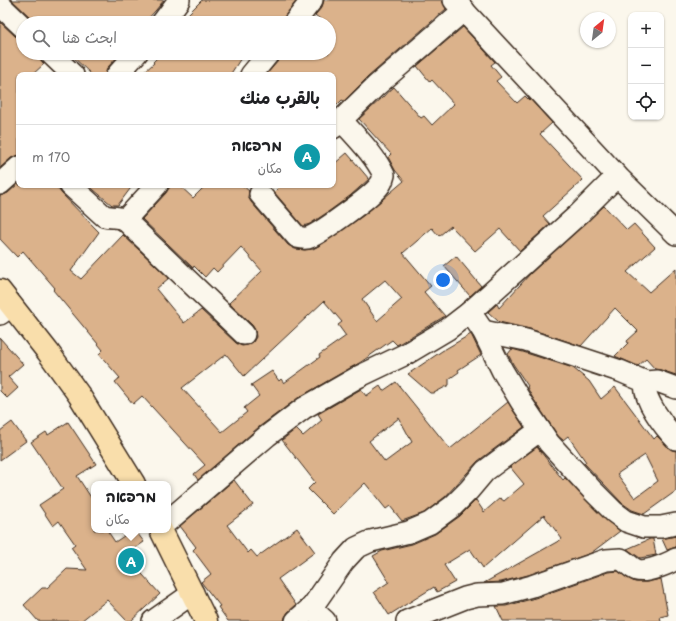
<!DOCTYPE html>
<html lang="ar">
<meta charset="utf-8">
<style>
:root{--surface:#fff;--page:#f6f6f6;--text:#202124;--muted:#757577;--line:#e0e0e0;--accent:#db2777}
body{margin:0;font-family:"Playpen Sans","Playpen Sans Arabic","Playpen Sans Hebrew",sans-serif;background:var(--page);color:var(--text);direction:rtl}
.controls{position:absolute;right:12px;top:12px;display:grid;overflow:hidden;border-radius:8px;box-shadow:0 1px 3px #0004}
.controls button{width:36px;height:36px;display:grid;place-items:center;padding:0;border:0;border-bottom:1px solid var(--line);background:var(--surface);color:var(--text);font:20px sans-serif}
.compass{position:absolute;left:580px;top:12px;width:36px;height:36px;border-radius:50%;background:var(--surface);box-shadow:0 1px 3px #0004;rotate:29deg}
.you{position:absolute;left:443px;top:280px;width:14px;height:14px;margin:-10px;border:3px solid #fff;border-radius:50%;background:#1a73e8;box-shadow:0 0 0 6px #1a73e833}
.badge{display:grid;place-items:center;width:26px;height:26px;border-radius:50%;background:var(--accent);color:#fff;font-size:13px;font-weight:700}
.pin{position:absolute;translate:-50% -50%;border:2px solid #fff;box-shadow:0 1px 4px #0006}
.popup{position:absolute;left:91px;top:481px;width:80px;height:52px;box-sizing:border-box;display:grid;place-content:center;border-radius:8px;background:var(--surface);filter:drop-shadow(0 1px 3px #0005);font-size:13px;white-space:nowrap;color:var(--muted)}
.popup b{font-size:15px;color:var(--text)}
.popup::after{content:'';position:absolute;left:50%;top:100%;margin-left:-8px;border:8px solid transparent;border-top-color:var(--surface)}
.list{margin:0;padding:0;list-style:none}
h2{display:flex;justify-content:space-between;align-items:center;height:52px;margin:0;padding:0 16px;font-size:17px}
h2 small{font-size:13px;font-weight:400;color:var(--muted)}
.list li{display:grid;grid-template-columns:26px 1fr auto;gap:12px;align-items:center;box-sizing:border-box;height:64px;padding:0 16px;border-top:1px solid var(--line)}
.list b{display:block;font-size:15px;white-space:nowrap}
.list p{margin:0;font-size:13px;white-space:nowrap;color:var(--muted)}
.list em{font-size:13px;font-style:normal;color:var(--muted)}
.icon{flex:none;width:22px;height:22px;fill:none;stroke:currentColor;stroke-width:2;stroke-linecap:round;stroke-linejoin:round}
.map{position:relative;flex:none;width:676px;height:621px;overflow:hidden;direction:ltr}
.search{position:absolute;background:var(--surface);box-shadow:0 1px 3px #0004;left:16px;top:16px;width:320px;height:44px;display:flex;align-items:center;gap:10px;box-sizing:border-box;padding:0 14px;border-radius:22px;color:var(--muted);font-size:15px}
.panel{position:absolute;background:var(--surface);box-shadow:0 1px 3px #0004;left:16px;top:72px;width:320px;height:116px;border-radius:8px;direction:rtl}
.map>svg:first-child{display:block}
.building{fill:#dbb28b;stroke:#3b2a1e;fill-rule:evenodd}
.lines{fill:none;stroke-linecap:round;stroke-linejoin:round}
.minor-casing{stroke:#3b2a1e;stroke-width:24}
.major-casing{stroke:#3b2a1e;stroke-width:25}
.minor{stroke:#fbf7ec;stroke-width:21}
.major{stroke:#f9deab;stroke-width:22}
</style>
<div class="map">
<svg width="676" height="621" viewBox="0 0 676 621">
<rect width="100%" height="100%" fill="#fbf7ec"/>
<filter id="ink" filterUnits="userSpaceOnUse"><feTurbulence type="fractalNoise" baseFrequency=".025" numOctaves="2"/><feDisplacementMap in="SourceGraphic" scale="8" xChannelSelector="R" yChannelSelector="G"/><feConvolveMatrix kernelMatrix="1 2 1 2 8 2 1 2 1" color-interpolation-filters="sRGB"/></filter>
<g filter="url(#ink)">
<!-- building -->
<g class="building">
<path d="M12,0H164L156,10L144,23H34L31,18Z"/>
<path d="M202,0H297L285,16L282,23H184L190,16L188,14Z"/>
<path d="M324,0H442L446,9L368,77L344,101L342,100L333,109V75H266L278,61L281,53H329V23H325L315,15L322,7Z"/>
<path d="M0,22L15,36L23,39V53H38L39,57L44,64L32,75H19V155L11,158L0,168Z"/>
<path d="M463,27L495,62L491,65L501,77L496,81L517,103L525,96L529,100L530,99L552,123L540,134L583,180L543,216L550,224L520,251L500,229L475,251L451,226L439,236L432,228L403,253L431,286L424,292L445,316L397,345L392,340L361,362L298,398L259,427L198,480L194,474L205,465L142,396L133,404L115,382L120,378L99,354L103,350L53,290L55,288L23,251L17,257L0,239V196L8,193L19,183V185H55L62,194L99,232L71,271L81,279L123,235L169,278L156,289L184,323L201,310L236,343L242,346L248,345L253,342L256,337L255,330L252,325L229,303L262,271L241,247L217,272L213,268L205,277L194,266L193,268L142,219L166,193L171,185H179L193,198L206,185H242L249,191L248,197L251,202L288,245L295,249L305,250L313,249L322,244L364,215L404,181L395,170L388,157L391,154L359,119L394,87L421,118L424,116L432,125L454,104L432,80L430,82L417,66ZM385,280L402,299L377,321L362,299ZM324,301L342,322L338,325L346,336L319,355L320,357L284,383L281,379L279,381L272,371L251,385L259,396L244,408L247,412L222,432L182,388L226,354L244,376Z"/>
<path d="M69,53H121L108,67L105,75H92Z"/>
<path d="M162,53H234L241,58L230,75H141L154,63L153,62Z"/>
<path d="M347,153L369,179L350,196L328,212L310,224L303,226L274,192L281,185H333V165Z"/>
<path d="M88,185H133L118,205H112Z"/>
<path d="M604,206L627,230L634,224L655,247L627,272L649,292L676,268V375L661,370L655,369L646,359L638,366L617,357L615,356L628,343L627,341L638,331L615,308L581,346L530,329L499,322L488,312L497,304L499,308L530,274Z"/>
<path d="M456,256L481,286L470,296L444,266Z"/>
<path d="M471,334L481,355L458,370L459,372L449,379V385L434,393H430L408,374L442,351Z"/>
<path d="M0,338L23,364L8,377L18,388L7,398L0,391Z"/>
<path d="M512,349L523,352L573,368L589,381L601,399L615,387L654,439L657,436L668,447L672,450L676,451V491L644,514L632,510L622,503L584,463L586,462L568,436L563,440L558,436L532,397L527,387L528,386L513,364L508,354ZM645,455L658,481L635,498L617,474Z"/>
<path d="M396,382L450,449L508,402L524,427L478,461L445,497L424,513L402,521L390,506L386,509L365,483L333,514L308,489L315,482L282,440L296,429L303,436L322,420L318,414L361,389L366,396L380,386L383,391ZM399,418L412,442L385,462L369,441Z"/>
<path d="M12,422L26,441L0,460V431Z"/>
<path d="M68,422L96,464L77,476L94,502V530H107L115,542L133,530H135L144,542L125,555L160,594L131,621H127L107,600L81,621H38L24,605L42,588H47L67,569L87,570L71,547L75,544L59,521L53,526L39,505L63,489L31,442L46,432L48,435Z"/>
<path d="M537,447L563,480L565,478L606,520L620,531L591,553L528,575L501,582L484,583L562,539L544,515L483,568L470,549L444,565L455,582L437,592L434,587L389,615L374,592L389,582L373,556L382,551L412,544L435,534L460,516L476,500L484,512L500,498L504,501L524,484L510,467Z"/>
<path d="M234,480L253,505L227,525L248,553L251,550L257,557L297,528L315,552L278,579L296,605L288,612L285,617L284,621H228L218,607L220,606L201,582L211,574L193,550L196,547L180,526Z"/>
<path d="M676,536V547L667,550L662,539Z"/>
<path d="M650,539H653L656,555L640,558L627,549Z"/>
<path d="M618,571L627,578L635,582H647L661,579L668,615L660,617L661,621H503L496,606H506L535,598L608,572Z"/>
</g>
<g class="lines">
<defs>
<g id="minor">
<path d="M454,0L617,176L676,234"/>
<path d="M0,5L23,27"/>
<path d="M162,23L179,0"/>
<path d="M294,23L312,0"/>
<path d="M50,53L73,75"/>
<path d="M117,75L137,53"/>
<path d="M251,75L269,53"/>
<path d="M333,128L376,86L464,10"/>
<path d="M0,184L19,167"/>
<path d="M70,185L104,216C112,218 119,216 125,220L157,185"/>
<path d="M260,194L297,237C302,238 306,239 310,237C321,233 372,196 379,186C382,183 383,179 384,175C374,154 356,137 341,120"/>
<path d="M125,220L244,334"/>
<path d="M470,312L483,331L502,370L522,403L549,443L593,491L614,512L626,521L644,527H661L676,524"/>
<path d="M0,314L11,305"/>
<path d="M483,331L526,340L620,371L646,382C641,397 665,428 676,439"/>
<path d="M646,382L657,381L676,388"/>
<path d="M168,521L267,436L304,408L358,377L406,354L448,329L470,312L580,213L617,176"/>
<path d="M312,607L344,561L356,548L371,541L409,532L430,523L453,506L469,490L485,471L540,430"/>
<path d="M153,621L193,593"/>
<path d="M296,621L312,607L317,614L325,621"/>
<path d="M407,621L465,598L477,595L503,594L532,586L606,560L621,559C626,562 631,568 637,570C646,573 668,564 676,559"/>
</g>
<g id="major">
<path d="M0,291L48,352L79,395L134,484"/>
<path d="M161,530L206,621"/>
</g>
</defs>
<!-- minor casing -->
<use href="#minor" class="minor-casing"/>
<!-- major casing -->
<use href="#major" class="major-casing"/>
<!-- minor -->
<use href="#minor" class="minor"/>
<!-- major -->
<use href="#major" class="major"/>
</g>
</g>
</svg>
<div class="controls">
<button>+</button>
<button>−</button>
<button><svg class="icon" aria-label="locate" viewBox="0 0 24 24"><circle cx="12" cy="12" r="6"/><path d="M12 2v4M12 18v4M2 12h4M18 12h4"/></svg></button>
</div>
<svg class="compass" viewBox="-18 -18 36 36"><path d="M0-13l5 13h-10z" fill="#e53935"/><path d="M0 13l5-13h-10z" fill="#757577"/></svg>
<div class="you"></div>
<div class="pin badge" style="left:131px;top:561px;background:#0f9aa8">A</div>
<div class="popup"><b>מרפאה</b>مكان</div>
<div class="search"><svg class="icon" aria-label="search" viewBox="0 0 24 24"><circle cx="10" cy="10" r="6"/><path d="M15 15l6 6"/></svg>ابحث هنا</div>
<section class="panel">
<h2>بالقرب منك<small></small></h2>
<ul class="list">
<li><span class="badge" style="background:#0f9aa8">A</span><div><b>מרפאה</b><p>مكان</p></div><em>170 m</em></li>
</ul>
</section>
</div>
